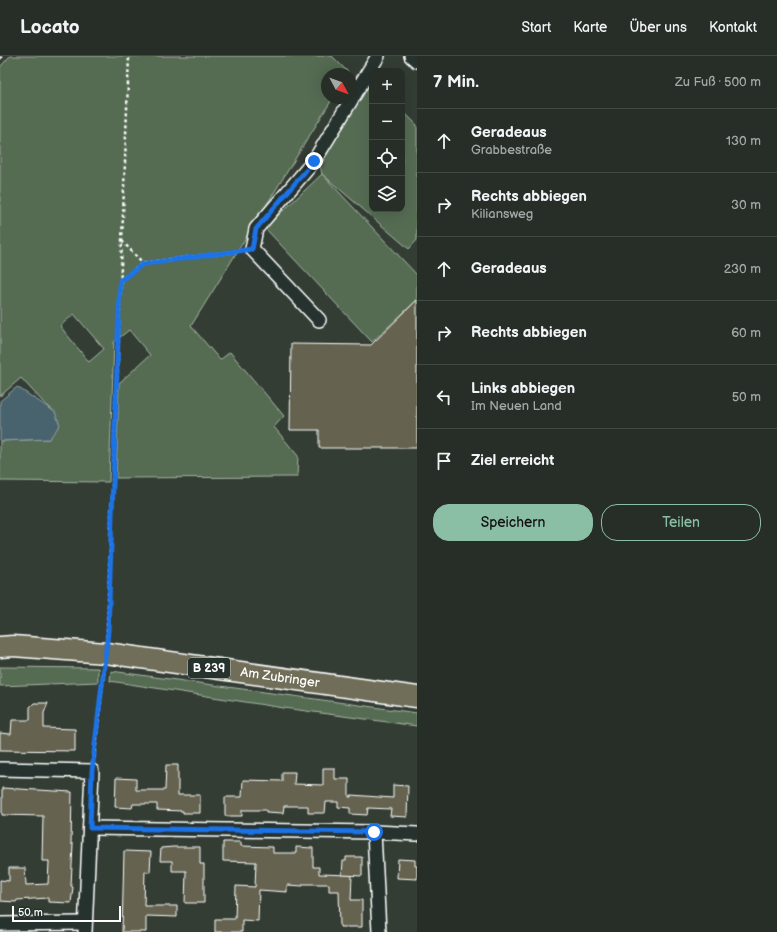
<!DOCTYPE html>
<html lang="de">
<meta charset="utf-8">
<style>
:root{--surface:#262e27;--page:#323a33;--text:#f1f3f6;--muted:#a4a8a7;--line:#424a44;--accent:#8abfa5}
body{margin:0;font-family:"Balsamiq Sans",sans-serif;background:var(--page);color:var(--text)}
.controls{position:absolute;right:12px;top:12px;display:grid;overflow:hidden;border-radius:8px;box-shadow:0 4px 16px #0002}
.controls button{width:36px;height:36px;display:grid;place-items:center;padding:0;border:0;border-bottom:1px solid var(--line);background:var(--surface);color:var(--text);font:20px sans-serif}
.compass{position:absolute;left:321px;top:12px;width:36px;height:36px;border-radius:50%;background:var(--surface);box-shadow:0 4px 16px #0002;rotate:131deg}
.scale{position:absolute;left:12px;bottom:10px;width:109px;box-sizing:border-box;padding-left:4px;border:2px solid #fff;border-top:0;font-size:11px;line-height:14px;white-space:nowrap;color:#fff;-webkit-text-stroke:3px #26332d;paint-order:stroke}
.stop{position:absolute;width:12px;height:12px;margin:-9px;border:3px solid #1a73e8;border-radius:50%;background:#fff}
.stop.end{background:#1a73e8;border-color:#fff;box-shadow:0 1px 4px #0008}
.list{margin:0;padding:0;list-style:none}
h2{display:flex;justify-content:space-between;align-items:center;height:52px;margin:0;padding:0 16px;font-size:17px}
h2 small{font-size:13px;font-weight:400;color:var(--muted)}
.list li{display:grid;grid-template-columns:26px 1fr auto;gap:12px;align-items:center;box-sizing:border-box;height:64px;padding:0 16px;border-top:1px solid var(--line)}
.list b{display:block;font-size:15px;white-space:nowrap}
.list p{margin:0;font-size:13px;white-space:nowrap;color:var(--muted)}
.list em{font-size:13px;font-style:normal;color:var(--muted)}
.actions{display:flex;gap:8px;padding:12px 16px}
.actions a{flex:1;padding:9px 0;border:1px solid var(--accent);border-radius:16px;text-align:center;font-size:14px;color:var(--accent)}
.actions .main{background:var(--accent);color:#111}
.icon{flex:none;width:22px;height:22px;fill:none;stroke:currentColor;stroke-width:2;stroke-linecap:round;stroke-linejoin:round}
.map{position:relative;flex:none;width:417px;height:876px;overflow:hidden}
header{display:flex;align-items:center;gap:24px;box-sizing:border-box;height:56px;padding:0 20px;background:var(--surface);border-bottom:1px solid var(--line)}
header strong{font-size:19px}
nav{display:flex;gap:22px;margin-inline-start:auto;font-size:14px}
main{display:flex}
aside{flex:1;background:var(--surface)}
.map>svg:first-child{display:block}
.green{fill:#546c52;stroke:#aab6a8;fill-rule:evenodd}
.water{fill:#48646e;stroke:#91a2a8}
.building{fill:#65644f;stroke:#fff}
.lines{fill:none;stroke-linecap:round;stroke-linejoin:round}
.street-casing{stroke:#fff;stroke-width:16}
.primary-casing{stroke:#fff;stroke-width:23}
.path{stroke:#fff;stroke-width:2.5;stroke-dasharray:3 3;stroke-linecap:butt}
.street{stroke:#26332d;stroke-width:13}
.primary{stroke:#706e59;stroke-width:20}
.route{stroke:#1a73e8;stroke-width:5}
.labels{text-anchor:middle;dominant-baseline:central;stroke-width:3;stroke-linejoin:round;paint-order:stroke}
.shield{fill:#26332d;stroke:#bec2c0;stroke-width:1}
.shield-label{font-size:12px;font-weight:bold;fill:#fff}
.street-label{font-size:13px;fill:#fff;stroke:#26332d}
</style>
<header>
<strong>Locato</strong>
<nav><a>Start</a><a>Karte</a><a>Über uns</a><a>Kontakt</a></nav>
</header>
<main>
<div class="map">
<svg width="417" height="876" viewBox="0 0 417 876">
<rect width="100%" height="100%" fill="#333d34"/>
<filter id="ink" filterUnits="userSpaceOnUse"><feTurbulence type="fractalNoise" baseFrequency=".025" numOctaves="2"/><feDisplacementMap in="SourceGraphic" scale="8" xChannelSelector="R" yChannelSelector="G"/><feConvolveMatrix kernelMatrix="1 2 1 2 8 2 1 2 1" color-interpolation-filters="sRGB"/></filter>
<g filter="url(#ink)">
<!-- green -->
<g class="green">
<path d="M10,0H332L349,17L348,18H327V42H333L191,270L220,304L230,296L284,360L274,371L298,400L297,421L116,422L119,327L150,299L129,274L114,286L109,426L0,425V385L49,383L55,356L43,346L21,322L0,340V11ZM74,258L104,293L89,306L60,270Z"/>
<path d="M372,26V153H402V54L417,69V184L409,193L322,118L320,110L365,32Z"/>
<path d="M322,118L417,219V244L372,286L265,172Z"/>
<path d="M0,611L98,612V626L0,630Z"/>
<path d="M111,615L417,657V670L284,652L110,625Z"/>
</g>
<!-- water -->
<path class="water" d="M17,331L55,356L60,369L49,383L0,385V345Z"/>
<!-- building -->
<g class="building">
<path d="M417,244V392H319V374H290L291,288L371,289Z"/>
<path d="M34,647H48L44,657V672L75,673V695L0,694V677L11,678L12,664H30V651Z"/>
<path d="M166,709H178V739H200V757H183V755L157,754V748H133L132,752L115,751L116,722L136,723V734H165Z"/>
<path d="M323,712H335V723H349V741H351V739L393,742V729L408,730L407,761L390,760L391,753L368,752L367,759L350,758V752L338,751V746H326L325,757H308V750H284L283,757L266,756V754H242V760H225V741H242L243,724L282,725V716H295L294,728L323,729Z"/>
<path d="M2,732L72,736L71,788H73L71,830L73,831L71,847L48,846V842L17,844L16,846L0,845V824L9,825V812H25L26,829L48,828L49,805H42L43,760L2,759Z"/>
<path d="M223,786H241V790L273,791V797H296V791L313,792V811H319V818L352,819L351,844H362V871H340L339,835H329V828H303V830L287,829V836L259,834L258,865L242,864V876H215V863H235L236,830L255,831L256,806L223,805Z"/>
<path d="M173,791H200V808H204V847H185L186,815H172V805H160L161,792Z"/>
<path d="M124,795L151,796L150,816L145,815L144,850H177V861L146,860V876H122Z"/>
<path d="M346,801H362V820L342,819L343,805H346Z"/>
<path d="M398,803L415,804V810H417V823L397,822Z"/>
</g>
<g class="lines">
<defs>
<g id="street">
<path d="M411,0L417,5"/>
<path d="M319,264L252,193L256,173L314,105L378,0"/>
<path d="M0,713L92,715L85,876"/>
<path d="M90,772L374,776L417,778"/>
<path d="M374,776L379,876"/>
<path d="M0,868L85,867"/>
</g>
<g id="primary">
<path id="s1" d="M0,591L13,590L106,597L417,641"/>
</g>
</defs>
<!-- street casing -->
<use href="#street" class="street-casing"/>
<!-- primary casing -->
<use href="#primary" class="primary-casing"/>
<!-- path -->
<g class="path">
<path d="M0,3L2,0"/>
<path d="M122,185L143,207"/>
<path d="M120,225L143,207L240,195"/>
<path d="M107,581L129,0"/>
<path d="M94,702L104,614"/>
</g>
<!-- street -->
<use href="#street" class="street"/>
<!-- primary -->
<use href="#primary" class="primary"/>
</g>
</g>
<g class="lines" filter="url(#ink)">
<!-- route -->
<path class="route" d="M314,105L256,173L252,193L143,208L120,225L108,576L92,715L90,772L374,776"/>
</g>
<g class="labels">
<!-- shield labels -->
<rect class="shield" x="188" y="602" width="42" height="20" rx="3"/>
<g class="shield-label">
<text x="209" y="612">B 239</text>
</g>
<!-- street labels -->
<g class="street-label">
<text stroke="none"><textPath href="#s1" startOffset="282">Am Zubringer</textPath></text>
</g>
</g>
</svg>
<div class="controls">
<button>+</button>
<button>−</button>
<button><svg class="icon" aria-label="locate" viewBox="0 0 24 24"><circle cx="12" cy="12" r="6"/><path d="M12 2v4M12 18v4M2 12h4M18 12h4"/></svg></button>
<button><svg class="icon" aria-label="layers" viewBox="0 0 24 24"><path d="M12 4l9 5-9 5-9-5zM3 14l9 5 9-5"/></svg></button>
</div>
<svg class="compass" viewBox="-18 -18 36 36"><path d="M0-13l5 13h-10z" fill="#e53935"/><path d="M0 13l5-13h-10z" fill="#a4a8a7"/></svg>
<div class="scale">50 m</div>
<div class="stop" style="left:374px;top:776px"></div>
<div class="stop end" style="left:314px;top:105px"></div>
</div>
<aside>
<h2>7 Min.<small>Zu Fuß · 500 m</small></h2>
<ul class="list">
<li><svg class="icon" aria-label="ahead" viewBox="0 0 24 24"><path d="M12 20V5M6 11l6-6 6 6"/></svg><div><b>Geradeaus</b><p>Grabbestraße</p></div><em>130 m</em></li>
<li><svg class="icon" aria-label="right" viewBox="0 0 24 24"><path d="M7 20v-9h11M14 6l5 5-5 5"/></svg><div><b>Rechts abbiegen</b><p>Kiliansweg</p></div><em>30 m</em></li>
<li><svg class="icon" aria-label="ahead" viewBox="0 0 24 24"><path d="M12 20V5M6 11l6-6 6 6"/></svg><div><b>Geradeaus</b></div><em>230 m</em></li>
<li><svg class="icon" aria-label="right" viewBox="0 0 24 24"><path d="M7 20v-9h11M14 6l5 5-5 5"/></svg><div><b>Rechts abbiegen</b></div><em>60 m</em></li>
<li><svg class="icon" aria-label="left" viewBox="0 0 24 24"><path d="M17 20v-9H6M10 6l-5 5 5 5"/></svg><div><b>Links abbiegen</b><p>Im Neuen Land</p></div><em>50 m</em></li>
<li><svg class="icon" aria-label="arrive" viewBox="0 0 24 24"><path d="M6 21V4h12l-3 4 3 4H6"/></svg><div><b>Ziel erreicht</b></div></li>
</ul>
<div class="actions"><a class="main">Speichern</a><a>Teilen</a></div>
</aside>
</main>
